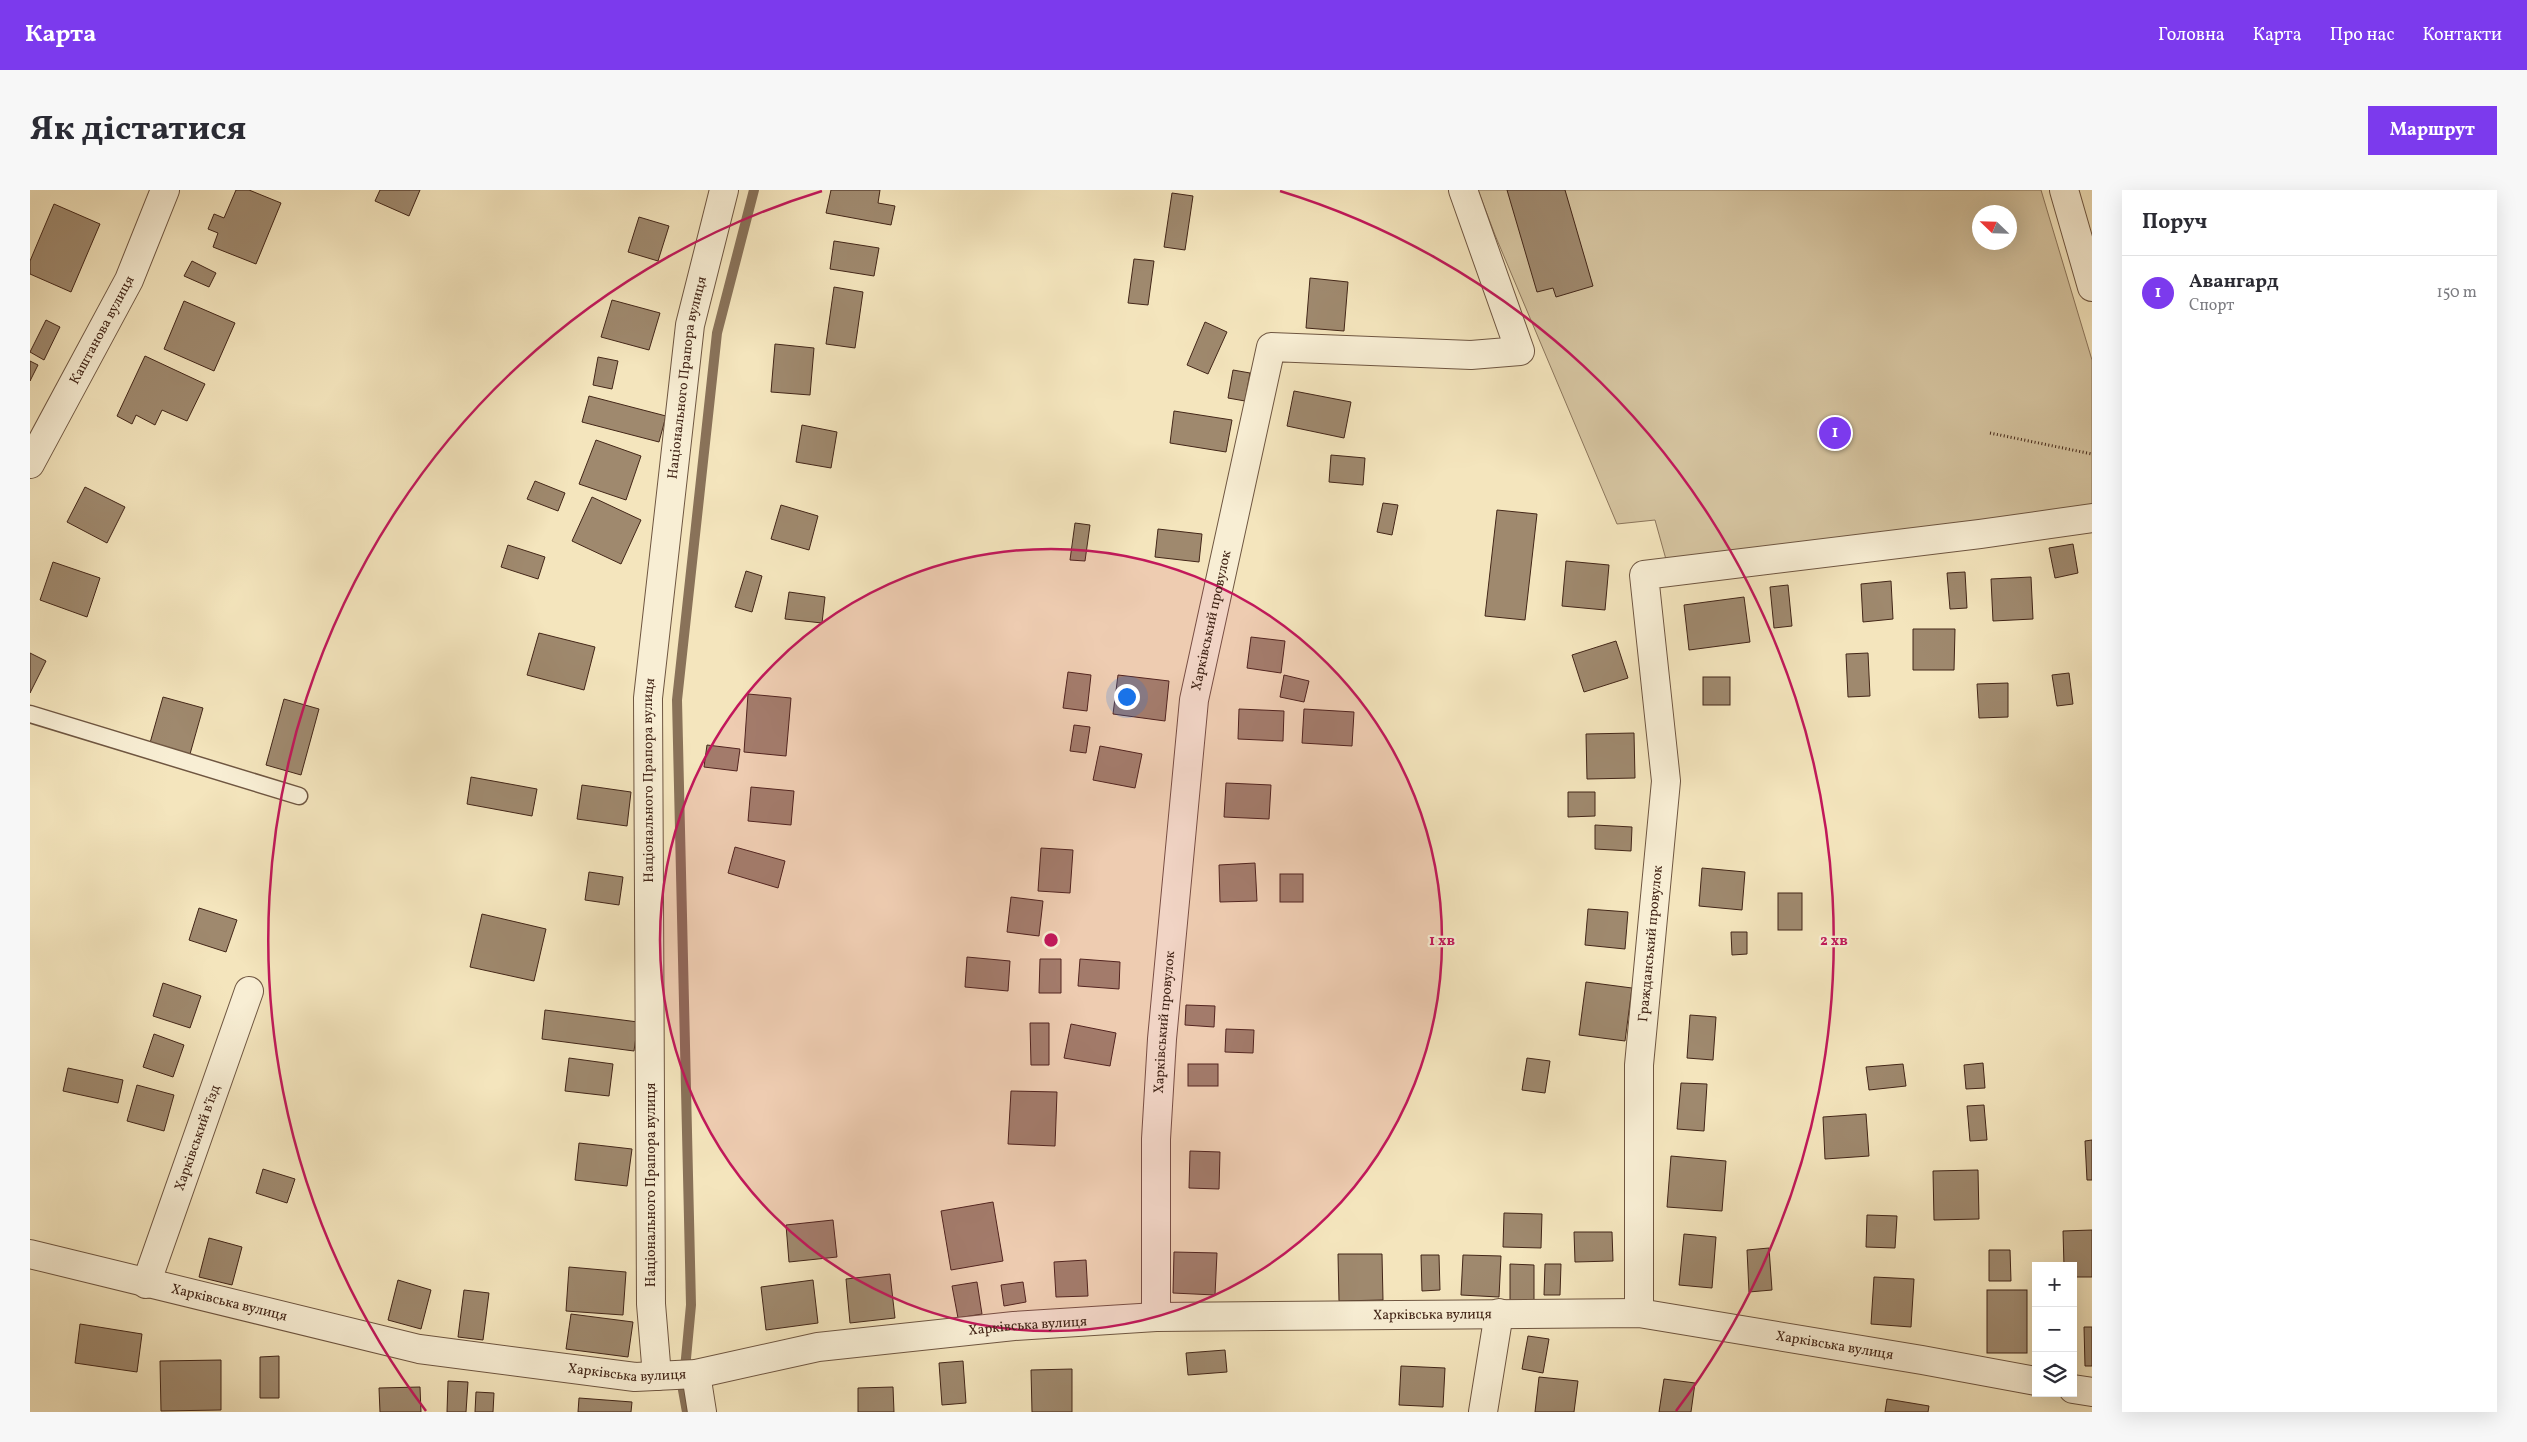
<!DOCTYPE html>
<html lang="uk">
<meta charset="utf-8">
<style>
:root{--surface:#fff;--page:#f7f7f7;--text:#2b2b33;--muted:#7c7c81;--line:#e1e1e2;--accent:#7c3aed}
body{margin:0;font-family:Vollkorn,serif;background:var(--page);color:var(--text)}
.controls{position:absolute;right:15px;bottom:15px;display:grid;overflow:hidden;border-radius:0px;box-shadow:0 5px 20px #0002}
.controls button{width:45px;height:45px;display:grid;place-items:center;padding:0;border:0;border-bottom:1px solid var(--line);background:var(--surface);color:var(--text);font:25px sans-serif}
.compass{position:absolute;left:1942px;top:15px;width:45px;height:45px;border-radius:50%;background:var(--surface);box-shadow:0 5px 20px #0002;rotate:293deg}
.you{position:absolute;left:1096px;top:506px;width:18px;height:18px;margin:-12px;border:4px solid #fff;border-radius:50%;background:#1a73e8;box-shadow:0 0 0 8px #1a73e833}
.badge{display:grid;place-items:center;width:32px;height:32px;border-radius:50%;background:var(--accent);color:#fff;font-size:16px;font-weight:700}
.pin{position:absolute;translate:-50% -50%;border:2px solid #fff;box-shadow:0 1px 5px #0006}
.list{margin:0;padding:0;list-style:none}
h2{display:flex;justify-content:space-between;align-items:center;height:65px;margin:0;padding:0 20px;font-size:21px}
h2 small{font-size:16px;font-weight:400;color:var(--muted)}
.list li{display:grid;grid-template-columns:32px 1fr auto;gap:15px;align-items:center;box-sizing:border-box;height:75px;padding:0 20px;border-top:1px solid var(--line)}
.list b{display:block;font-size:19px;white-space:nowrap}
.list p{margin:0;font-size:16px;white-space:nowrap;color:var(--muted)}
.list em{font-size:16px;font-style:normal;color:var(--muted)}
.icon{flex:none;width:28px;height:28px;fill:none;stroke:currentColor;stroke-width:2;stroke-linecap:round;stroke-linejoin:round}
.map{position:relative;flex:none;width:2062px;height:1222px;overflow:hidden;border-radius:0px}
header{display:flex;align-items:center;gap:30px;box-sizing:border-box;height:70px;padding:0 25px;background:var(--accent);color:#fff}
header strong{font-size:24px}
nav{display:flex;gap:28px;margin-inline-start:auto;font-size:18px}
.intro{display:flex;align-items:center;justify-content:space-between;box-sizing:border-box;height:120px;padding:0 30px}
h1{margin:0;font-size:35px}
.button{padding:12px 22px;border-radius:0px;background:var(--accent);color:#fff;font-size:18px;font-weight:700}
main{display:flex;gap:30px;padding:0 30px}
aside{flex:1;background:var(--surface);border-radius:0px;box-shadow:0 5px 20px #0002}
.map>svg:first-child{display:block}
.green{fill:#d6c5a1;stroke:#8c765c;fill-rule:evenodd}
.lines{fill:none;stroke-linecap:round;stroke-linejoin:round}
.stream{stroke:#897259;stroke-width:10}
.building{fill:#9f896e;stroke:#432618}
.lane-casing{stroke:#6f5641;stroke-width:19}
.street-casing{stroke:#6f5641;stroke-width:30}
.path{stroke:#432618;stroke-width:3;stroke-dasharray:1 2.5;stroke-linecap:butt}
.lane{stroke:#f8eed4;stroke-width:16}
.street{stroke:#f8eed4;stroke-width:28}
.ring{fill:none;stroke:#c2185b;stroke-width:2.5}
.labels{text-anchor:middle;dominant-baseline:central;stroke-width:4.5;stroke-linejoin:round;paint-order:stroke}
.street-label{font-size:14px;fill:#432618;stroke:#f8eed4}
.centre{fill:#c2185b;stroke:#f8eed4;stroke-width:2.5}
.ring-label{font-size:15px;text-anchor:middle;font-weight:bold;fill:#c2185b;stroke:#f8eed4;stroke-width:4.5;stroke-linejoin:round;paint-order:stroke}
</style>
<header>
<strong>Карта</strong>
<nav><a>Головна</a><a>Карта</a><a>Про нас</a><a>Контакти</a></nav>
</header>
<div class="intro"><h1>Як дістатися</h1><a class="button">Маршрут</a></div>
<main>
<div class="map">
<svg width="2062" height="1222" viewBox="0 0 2062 1222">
<rect width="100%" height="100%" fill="#f4e5bd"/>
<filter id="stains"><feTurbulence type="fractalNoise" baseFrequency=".004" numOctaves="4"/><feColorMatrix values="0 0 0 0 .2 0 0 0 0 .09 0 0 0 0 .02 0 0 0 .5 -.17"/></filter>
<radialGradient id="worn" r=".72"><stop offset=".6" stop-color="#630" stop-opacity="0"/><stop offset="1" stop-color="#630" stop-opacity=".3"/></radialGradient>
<!-- green -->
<path class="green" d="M1448,0H2011L2062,170V316L1637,373L1625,330L1587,334L1465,45ZM1950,22H1980V52H1950Z"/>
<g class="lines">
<!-- stream -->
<path class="stream" d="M657,1222L653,1200L661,1115L647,510L687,143L724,0"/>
</g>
<!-- building -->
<g class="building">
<path d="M206,0H219L251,13L226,74L183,57L188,43L178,39L184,24L194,28Z"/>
<path d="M350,0H390L379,26L345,11Z"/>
<path d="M801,0H850L848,13L865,16L861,35L796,23Z"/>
<path d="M1477,0H1535L1563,96L1526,107L1523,98L1507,102Z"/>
<path d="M1142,3L1163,6L1155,60L1134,57Z"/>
<path d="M24,14L70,34L41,102L0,84V71Z"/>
<path d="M609,27L639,36L628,71L598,62Z"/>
<path d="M804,51L849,58L844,86L800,79Z"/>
<path d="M1104,69L1124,71L1118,115L1098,113Z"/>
<path d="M162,71L186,83L179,97L154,86Z"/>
<path d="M1280,88L1318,92L1314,141L1276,138Z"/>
<path d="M804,97L833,102L825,158L796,154Z"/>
<path d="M582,110L630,123L619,160L571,147Z"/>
<path d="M154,111L205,133L184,181L134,159Z"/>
<path d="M16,130L30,137L14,170L0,162Z"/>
<path d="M1175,132L1197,142L1178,184L1157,175Z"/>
<path d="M745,154L784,158L780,205L741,202Z"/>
<path d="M115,166L175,194L157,231L132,220L125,235L106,225L102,234L87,226Z"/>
<path d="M568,167L588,171L582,199L563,195Z"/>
<path d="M0,171L8,175L0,191Z"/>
<path d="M1203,180L1220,183L1215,211L1198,208Z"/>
<path d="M1264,201L1321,212L1314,248L1257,236Z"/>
<path d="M559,206L636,226L629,252L552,232Z"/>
<path d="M1144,221L1202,230L1196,262L1140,253Z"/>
<path d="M772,235L807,242L801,278L766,272Z"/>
<path d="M566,250L611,266L596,310L549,294Z"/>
<path d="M1301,265L1335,268L1333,295L1299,292Z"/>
<path d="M505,291L535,303L528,321L497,309Z"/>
<path d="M55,297L95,317L77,353L37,332Z"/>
<path d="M562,307L611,330L591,374L542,351Z"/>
<path d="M1353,313L1368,315L1362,345L1347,342Z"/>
<path d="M751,315L788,326L779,360L741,349Z"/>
<path d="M1467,320L1507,324L1495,430L1455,426Z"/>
<path d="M1045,333L1060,335L1055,371L1040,370Z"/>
<path d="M1128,339L1172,344L1169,372L1125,367Z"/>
<path d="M2043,354L2048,383L2025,388L2019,358Z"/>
<path d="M478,355L515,367L508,389L471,377Z"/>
<path d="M1536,371L1579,375L1575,420L1532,416Z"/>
<path d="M23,372L70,388L57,427L10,410Z"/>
<path d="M716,381L732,386L722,422L705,417Z"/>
<path d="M1935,382L1937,418L1920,419L1917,383Z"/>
<path d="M2001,387L2003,429L1963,431L1961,389Z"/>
<path d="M1861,391L1863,429L1833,432L1831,394Z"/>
<path d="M1758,395L1762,436L1744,438L1740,397Z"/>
<path d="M759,402L795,407L792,433L755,429Z"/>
<path d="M1714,407L1720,452L1659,460L1654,415Z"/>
<path d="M1883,439H1925L1924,480H1883Z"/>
<path d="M509,443L565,457L554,500L497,485Z"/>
<path d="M1221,447L1255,451L1251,483L1217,478Z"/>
<path d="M1586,451L1598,488L1554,502L1542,465Z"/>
<path d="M0,463L16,471L0,503Z"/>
<path d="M1838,463L1840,506L1818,507L1816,464Z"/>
<path d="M1038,482L1061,485L1057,521L1033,518Z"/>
<path d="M2039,483L2043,514L2027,516L2022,485Z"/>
<path d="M1088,485L1139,491L1135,531L1083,524Z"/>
<path d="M1254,485L1279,491L1274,512L1250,507Z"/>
<rect x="1673" y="487" width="27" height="28"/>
<path d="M1978,493V527L1949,528L1947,494Z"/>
<path d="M718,504L761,508L756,566L714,562Z"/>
<path d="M133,507L173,518L160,564L120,553Z"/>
<path d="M254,509L289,519L271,585L236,575Z"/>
<path d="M1209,519L1254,521L1253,551L1208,549Z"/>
<path d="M1274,519L1324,522L1322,556L1272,553Z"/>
<path d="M1044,535L1060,537L1056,563L1040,561Z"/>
<path d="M1604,543L1605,588L1557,589L1556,544Z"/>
<path d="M677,555L710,559L707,581L674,577Z"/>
<path d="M1070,556L1112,564L1105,598L1063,590Z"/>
<path d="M441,587L507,599L502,626L437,614Z"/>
<path d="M1196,593L1241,595L1239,629L1194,627Z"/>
<path d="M552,595L601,602L597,636L547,629Z"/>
<path d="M721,597L764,601L761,635L718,631Z"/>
<path d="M1538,602H1565V626L1538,627Z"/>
<path d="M1565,635L1602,637L1601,661L1565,659Z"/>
<path d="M705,657L755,671L748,698L698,683Z"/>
<path d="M1011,658L1043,660L1040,703L1008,701Z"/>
<path d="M1225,673L1227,711L1190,712L1189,675Z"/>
<path d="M1672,678L1715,682L1712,720L1669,716Z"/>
<path d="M559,682L593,687L589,715L555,710Z"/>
<rect x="1250" y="684" width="23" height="28"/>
<rect x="1748" y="703" width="24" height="37"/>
<path d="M981,707L1013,711L1009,746L977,742Z"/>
<path d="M169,718L207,730L196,762L159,750Z"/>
<path d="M1558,719L1598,722L1595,759L1555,755Z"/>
<path d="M452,724L516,739L504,791L440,777Z"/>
<path d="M1701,742H1717V764L1702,765Z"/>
<path d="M937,767L980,771L978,801L935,797Z"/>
<path d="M1010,769H1031V803H1009Z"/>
<path d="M1050,769L1090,772L1089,799L1048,796Z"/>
<path d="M1556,792L1602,798L1595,851L1549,845Z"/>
<path d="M133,793L171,806L160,838L123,826Z"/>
<path d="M1156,815L1185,816L1184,837L1155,835Z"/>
<path d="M515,820L608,832L604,861L512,849Z"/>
<path d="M1660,825L1686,827L1683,870L1657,868Z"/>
<path d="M1000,833H1019V875H1001Z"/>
<path d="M1041,834L1086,843L1080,876L1034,868Z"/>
<path d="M1196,839L1224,840L1223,863L1195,862Z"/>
<path d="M124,844L154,855L143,887L113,877Z"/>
<path d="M539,868L583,874L579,906L535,901Z"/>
<path d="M1497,868L1520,871L1515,903L1492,900Z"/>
<path d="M1953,873L1955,898L1936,899L1934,875Z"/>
<rect x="1158" y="874" width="30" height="22"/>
<path d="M1873,874L1876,896L1839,900L1836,877Z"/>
<path d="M38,878L93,890L88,913L33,901Z"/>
<path d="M1651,893L1677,894L1674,941L1647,939Z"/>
<path d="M107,895L144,905L134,941L97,931Z"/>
<path d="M981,901L1027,902L1025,956L978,954Z"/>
<path d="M1954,915L1957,950L1940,951L1937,916Z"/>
<path d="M1836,924L1839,966L1795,969L1793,927Z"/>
<path d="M2062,950V990H2057L2055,951Z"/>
<path d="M549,953L602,959L597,996L545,990Z"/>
<path d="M1160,961L1190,962L1189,999L1159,998Z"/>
<path d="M1641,966L1696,971L1692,1021L1637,1017Z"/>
<path d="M233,979L265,989L257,1013L226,1003Z"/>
<path d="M1948,980L1949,1029L1904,1030L1903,981Z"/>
<path d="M963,1012L973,1071L921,1080L911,1021Z"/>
<path d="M1474,1023L1512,1024L1511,1058L1473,1057Z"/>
<path d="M1837,1025L1867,1026L1865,1058L1836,1057Z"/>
<path d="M803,1030L807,1067L759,1072L756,1035Z"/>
<path d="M2062,1040V1087H2043V1076H2034L2033,1041Z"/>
<path d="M1544,1042H1582L1583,1071L1545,1072Z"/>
<path d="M1654,1044L1686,1047L1682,1098L1649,1095Z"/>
<path d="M179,1048L212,1057L202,1095L169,1087Z"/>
<path d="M1739,1058L1742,1100L1719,1102L1717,1060Z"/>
<path d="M1959,1060H1980L1981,1091H1959Z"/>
<path d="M1144,1062L1187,1063L1185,1105L1143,1103Z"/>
<path d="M1308,1064H1352L1353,1110L1309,1111Z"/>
<path d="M1391,1065H1409L1410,1100L1392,1101Z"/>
<path d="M1433,1065L1471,1066L1469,1107L1431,1105Z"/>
<path d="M1056,1070L1058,1106L1026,1107L1024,1072Z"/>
<path d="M1480,1074L1504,1075V1111H1480Z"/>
<path d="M1515,1074H1531L1530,1105H1514Z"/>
<path d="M539,1077L596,1082L593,1125L536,1121Z"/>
<path d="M860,1084L865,1128L820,1133L816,1089Z"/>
<path d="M1844,1087L1884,1089L1881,1137L1841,1134Z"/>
<path d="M368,1090L401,1100L391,1139L358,1130Z"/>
<path d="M783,1090L788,1133L736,1140L731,1097Z"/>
<path d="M947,1092L952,1124L928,1128L922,1096Z"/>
<path d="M993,1092L996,1112L974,1116L971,1095Z"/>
<path d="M434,1100L459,1103L453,1150L428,1147Z"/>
<rect x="1957" y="1100" width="40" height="63"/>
<path d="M541,1124L603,1132L598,1167L536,1159Z"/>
<path d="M50,1134L112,1144L107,1182L45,1173Z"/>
<path d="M2054,1137H2062V1176H2055Z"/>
<path d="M1498,1146L1519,1149L1513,1183L1492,1179Z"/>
<path d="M1195,1160L1197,1182L1158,1185L1156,1163Z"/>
<path d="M249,1166V1208H230V1167Z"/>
<path d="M191,1170V1220L131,1221L130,1171Z"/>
<path d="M933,1171L936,1213L912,1215L909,1173Z"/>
<path d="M1371,1176L1415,1178L1413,1217L1369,1215Z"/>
<path d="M1042,1179V1222H1002L1001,1180Z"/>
<path d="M1509,1187L1548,1191L1544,1222H1505Z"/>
<path d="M1634,1189L1665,1193L1661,1222H1629Z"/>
<path d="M418,1191L438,1192L436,1222H417Z"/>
<path d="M390,1197L391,1222H350L349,1198Z"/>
<path d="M863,1197L864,1222H828V1198Z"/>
<path d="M446,1202L464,1203L463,1222H445Z"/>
<path d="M549,1208L602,1212L601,1222H548Z"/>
<path d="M1857,1209L1899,1216L1898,1222H1855Z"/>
</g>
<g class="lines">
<defs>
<path id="lane" d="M0,524L269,606"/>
<g id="street">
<path d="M2034,0L2062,97"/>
<path id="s1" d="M0,274L99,90L135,0"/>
<path id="s2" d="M0,1064L389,1159L605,1187L666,1184L788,1157L984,1136L1126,1127L1609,1123L1892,1170L2006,1191"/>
<path id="s3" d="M116,1094L219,801"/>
<path id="s4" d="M1609,1123V875L1636,591L1614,385L1950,344L2062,328"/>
<path id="s5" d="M1126,1127V949L1132,849L1164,510L1241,157L1441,165L1490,161L1433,0"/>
<path d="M666,1184L672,1222"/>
<path id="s6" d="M627,1186L621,1114L618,508L660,135L694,0"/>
<path d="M2043,1199L2062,1202"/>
<path d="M1453,1222L1469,1123"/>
</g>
</defs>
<!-- lane casing -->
<use href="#lane" class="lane-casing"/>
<!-- street casing -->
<use href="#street" class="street-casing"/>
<!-- path -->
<path class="path" d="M1960,243L2062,264"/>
<!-- lane -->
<use href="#lane" class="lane"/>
<!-- street -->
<use href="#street" class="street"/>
</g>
<!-- distance rings -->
<circle cx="1021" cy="750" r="391" fill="#c2185b" fill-opacity=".12"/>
<g class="ring">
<circle cx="1021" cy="750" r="391"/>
<path d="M396 1221A783 783 0 0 1 792 1M1250 1A783 783 0 0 1 1646 1221"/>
</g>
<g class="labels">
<!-- street labels -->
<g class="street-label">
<text stroke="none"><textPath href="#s1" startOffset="152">Каштанова вулиця</textPath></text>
<text stroke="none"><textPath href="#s6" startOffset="1001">Національного Прапора вулиця</textPath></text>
<text stroke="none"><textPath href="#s5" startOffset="700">Харківський провулок</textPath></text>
<text stroke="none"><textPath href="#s6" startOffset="596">Національного Прапора вулиця</textPath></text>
<text stroke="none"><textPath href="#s4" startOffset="370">Гражданський провулок</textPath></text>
<text stroke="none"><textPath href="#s5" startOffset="295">Харківський провулок</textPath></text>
<text stroke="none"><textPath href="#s3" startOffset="155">Харківський в’їзд</textPath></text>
<text transform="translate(621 995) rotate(-90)">Національного Прапора вулиця</text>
<text stroke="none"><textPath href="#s2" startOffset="205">Харківська вулиця</textPath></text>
<text stroke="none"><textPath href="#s2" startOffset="1420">Харківська вулиця</textPath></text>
<text stroke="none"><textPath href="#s2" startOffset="1015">Харківська вулиця</textPath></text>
<text stroke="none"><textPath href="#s2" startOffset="1825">Харківська вулиця</textPath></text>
<text stroke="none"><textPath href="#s2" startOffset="610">Харківська вулиця</textPath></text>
</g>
</g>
<circle cx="1021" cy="750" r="8" class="centre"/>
<g class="ring-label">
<text x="1412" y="755">1 хв</text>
<text x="1804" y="755">2 хв</text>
</g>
<rect width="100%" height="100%" filter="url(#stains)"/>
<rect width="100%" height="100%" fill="url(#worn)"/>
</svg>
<div class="controls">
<button>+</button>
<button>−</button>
<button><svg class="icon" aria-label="layers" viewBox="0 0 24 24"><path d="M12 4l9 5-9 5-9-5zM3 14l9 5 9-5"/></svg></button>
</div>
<svg class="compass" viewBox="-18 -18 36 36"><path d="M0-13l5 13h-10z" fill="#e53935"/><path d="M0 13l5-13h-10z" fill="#7c7c81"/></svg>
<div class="you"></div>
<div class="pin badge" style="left:1805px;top:243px">1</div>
</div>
<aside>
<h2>Поруч<small></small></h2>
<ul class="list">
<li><span class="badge">1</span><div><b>Авангард</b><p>Спорт</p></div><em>150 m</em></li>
</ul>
</aside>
</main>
